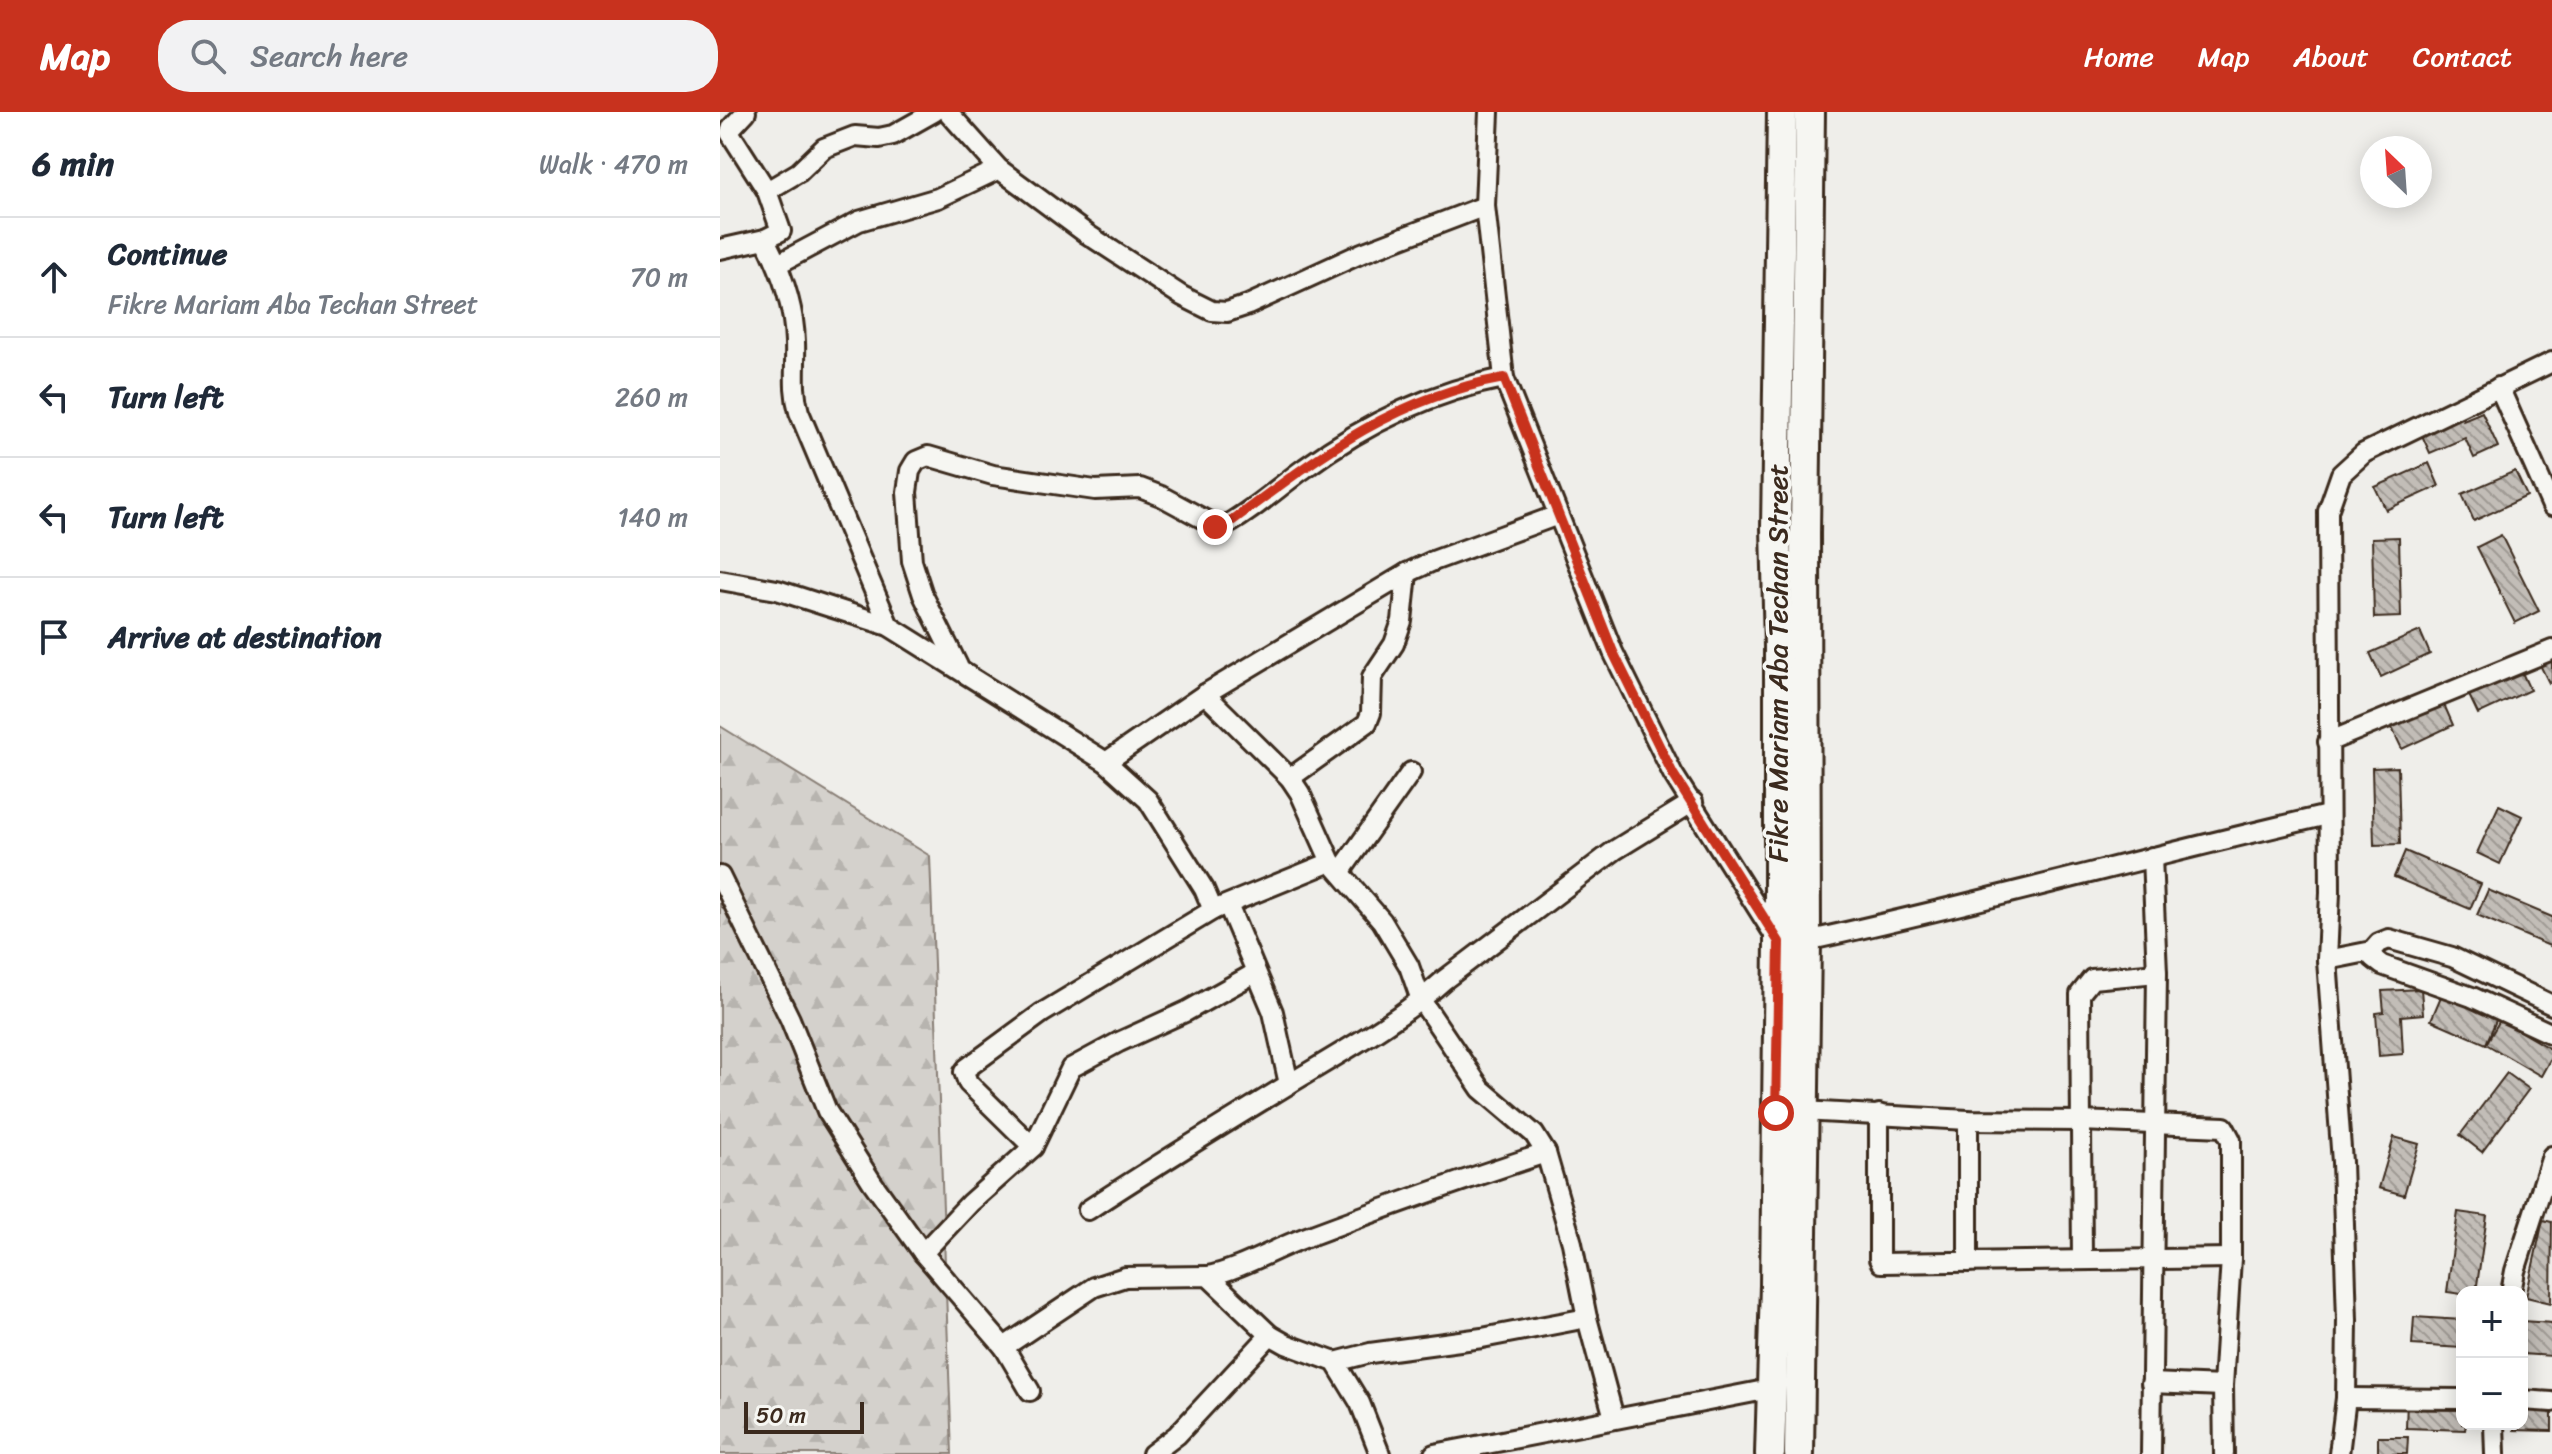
<!DOCTYPE html>
<meta charset="utf-8">
<style>
:root{--surface:#fff;--page:#f2f2f3;--text:#1f2937;--muted:#747a83;--line:#e0e1e3;--accent:#c8321e}
body{margin:0;font-family:Sriracha,sans-serif;background:var(--page);color:var(--text)}
.controls{position:absolute;right:24px;bottom:24px;display:grid;overflow:hidden;border-radius:16px;box-shadow:0 4px 20px #0003}
.controls button{width:72px;height:72px;display:grid;place-items:center;padding:0;border:0;border-bottom:2px solid var(--line);background:var(--surface);color:var(--text);font:40px sans-serif}
.compass{position:absolute;left:1640px;top:24px;width:72px;height:72px;border-radius:50%;background:var(--surface);box-shadow:0 4px 20px #0003;rotate:335deg}
.scale{position:absolute;left:24px;bottom:20px;width:120px;box-sizing:border-box;padding-left:8px;border:4px solid #3b2a1e;border-top:0;font-size:22px;line-height:28px;white-space:nowrap;color:#3b2a1e;-webkit-text-stroke:6px #f6f6f2;paint-order:stroke}
.stop{position:absolute;width:24px;height:24px;margin:-18px;border:6px solid #c8321e;border-radius:50%;background:#fff}
.stop.end{background:#c8321e;border-color:#fff;box-shadow:0 2px 8px #0008}
.list{margin:0;padding:0;list-style:none}
h2{display:flex;justify-content:space-between;align-items:center;height:104px;margin:0;padding:0 32px;font-size:34px}
h2 small{font-size:26px;font-weight:400;color:var(--muted)}
.list li{display:grid;grid-template-columns:52px 1fr auto;gap:24px;align-items:center;box-sizing:border-box;height:120px;padding:0 32px;border-top:2px solid var(--line)}
.list b{display:block;font-size:30px;white-space:nowrap}
.list p{margin:0;font-size:26px;white-space:nowrap;color:var(--muted)}
.list em{font-size:26px;font-style:normal;color:var(--muted)}
.icon{flex:none;width:44px;height:44px;fill:none;stroke:currentColor;stroke-width:2;stroke-linecap:round;stroke-linejoin:round}
.map{position:relative;flex:none;width:1832px;height:1342px;overflow:hidden}
header{display:flex;align-items:center;gap:48px;box-sizing:border-box;height:112px;padding:0 40px;background:var(--accent);color:#fff}
header strong{font-size:38px}
nav{display:flex;gap:44px;margin-inline-start:auto;font-size:28px}
.search{width:560px;height:72px;background:var(--page);display:flex;align-items:center;gap:20px;box-sizing:border-box;padding:0 28px;border-radius:32px;color:var(--muted);font-size:30px}
main{display:flex}
aside{flex:1;background:var(--surface)}
.map>svg:first-child{display:block}
.forest{fill:url(#forest-firs);stroke:#887e75;stroke-width:2}
.building{fill:url(#building-back-hatch);stroke:#3b2a1e;stroke-width:2}
.lines{fill:none;stroke-linecap:round;stroke-linejoin:round}
.street-casing{stroke:#3b2a1e;stroke-width:24}
.primary-casing{stroke:#3b2a1e;stroke-width:34}
.street{stroke:#f6f6f2;stroke-width:18}
.primary{stroke:#f6f6f2;stroke-width:28}
.route{stroke:#c8321e;stroke-width:10}
.labels{text-anchor:middle;dominant-baseline:central;stroke-width:7;stroke-linejoin:round;paint-order:stroke}
.street-label{font-size:28px;fill:#3b2a1e;stroke:#f6f6f2}
</style>
<header>
<strong>Map</strong>
<div class="search"><svg class="icon" aria-label="search" viewBox="0 0 24 24"><circle cx="10" cy="10" r="6"/><path d="M15 15l6 6"/></svg>Search here</div>
<nav><a>Home</a><a>Map</a><a>About</a><a>Contact</a></nav>
</header>
<main>
<aside>
<h2>6 min<small>Walk · 470 m</small></h2>
<ul class="list">
<li><svg class="icon" aria-label="ahead" viewBox="0 0 24 24"><path d="M12 20V5M6 11l6-6 6 6"/></svg><div><b>Continue</b><p>Fikre Mariam Aba Techan Street</p></div><em>70 m</em></li>
<li><svg class="icon" aria-label="left" viewBox="0 0 24 24"><path d="M17 20v-9H6M10 6l-5 5 5 5"/></svg><div><b>Turn left</b></div><em>260 m</em></li>
<li><svg class="icon" aria-label="left" viewBox="0 0 24 24"><path d="M17 20v-9H6M10 6l-5 5 5 5"/></svg><div><b>Turn left</b></div><em>140 m</em></li>
<li><svg class="icon" aria-label="arrive" viewBox="0 0 24 24"><path d="M6 21V4h12l-3 4 3 4H6"/></svg><div><b>Arrive at destination</b></div></li>
</ul>
</aside>
<div class="map">
<svg width="1832" height="1342" viewBox="0 0 1832 1342">
<defs>
<pattern id="forest-firs" width="22" height="20" patternUnits="userSpaceOnUse" patternTransform="scale(2)"><rect width="22" height="20" fill="#d4d1cc"/><path d="M5 1l3.5 6h-7zM16 11l3.5 6h-7z" fill="#b7b4af"/></pattern>
<pattern id="building-back-hatch" width="6" height="6" patternUnits="userSpaceOnUse" patternTransform="scale(2)"><rect width="6" height="6" fill="#c2bdb7"/><path d="M-1 5l2 2M0 0l6 6M5-1l2 2" fill="none" stroke="#9f9a94"/></pattern>
</defs>
<rect width="100%" height="100%" fill="#efeeea"/>
<filter id="ink" filterUnits="userSpaceOnUse"><feTurbulence type="fractalNoise" baseFrequency=".0125" numOctaves="2"/><feDisplacementMap in="SourceGraphic" scale="16" xChannelSelector="R" yChannelSelector="G"/><feConvolveMatrix kernelMatrix="1 2 1 2 8 2 1 2 1" color-interpolation-filters="sRGB"/></filter>
<g filter="url(#ink)">
<!-- forest -->
<path class="forest" d="M0,614L210,744L232,1342H0Z"/>
<!-- building -->
<g class="building">
<path d="M1762,300L1778,335L1754,346L1745,326L1710,341L1700,319L1740,302L1743,308Z"/>
<path d="M1709,351L1719,374L1666,398L1655,375Z"/>
<path d="M1795,359L1807,384L1754,409L1742,382Z"/>
<path d="M1781,423L1819,499L1795,511L1757,435Z"/>
<path d="M1679,425L1681,505L1654,506L1652,426Z"/>
<path d="M1700,519L1710,542L1661,565L1650,541Z"/>
<path d="M1832,542V570L1829,571L1818,549Z"/>
<path d="M1799,554L1810,578L1758,602L1747,579Z"/>
<path d="M1722,588L1733,613L1682,637L1670,612Z"/>
<path d="M1678,655L1680,732L1654,733L1652,656Z"/>
<path d="M1779,693L1802,704L1780,752L1757,741Z"/>
<path d="M1685,739L1761,772L1750,797L1674,765Z"/>
<path d="M1768,778L1832,805V835L1757,803Z"/>
<path d="M1701,877L1703,902L1681,904L1683,942L1659,944L1656,901L1664,900L1662,879Z"/>
<path d="M1722,882L1777,906L1766,932L1711,908Z"/>
<path d="M1780,908L1832,938V944L1821,964L1766,932Z"/>
<path d="M1787,961L1809,977L1762,1040L1740,1023Z"/>
<path d="M1674,1025L1699,1032L1684,1083L1659,1076Z"/>
<path d="M1738,1100L1767,1104L1756,1180H1742V1182L1727,1180Z"/>
<path d="M1823,1108L1832,1110L1831,1191L1806,1185Z"/>
<path d="M1694,1205L1742,1208V1236L1692,1233Z"/>
<path d="M1802,1209L1832,1211V1244L1802,1242Z"/>
<path d="M1687,1288L1742,1289V1312H1746L1745,1318L1686,1316Z"/>
<path d="M1802,1293L1832,1294V1319L1794,1318V1312H1802Z"/>
<path d="M1658,1325H1688L1687,1342H1658Z"/>
</g>
<g class="lines">
<defs>
<g id="street">
<path d="M228,0L279,57L367,122L462,184L492,199L507,200L528,193L642,141L765,94"/>
<path d="M769,0L765,94L784,266L893,540L953,662L1057,827"/>
<path d="M47,79L79,60L104,36L135,24L159,26L173,23L214,0"/>
<path d="M45,127C62,160 74,193 75,230C76,255 72,276 79,300L169,514"/>
<path d="M0,137L45,127L61,119L47,79L10,21L12,15L26,0"/>
<path d="M58,152L139,109L218,86L279,57"/>
<path d="M1779,275L1832,394"/>
<path d="M0,468L57,478L169,514L386,650L428,688L484,777L493,798L611,750L662,809L689,854L701,888L761,977L814,1022L826,1041L852,1131L867,1206L894,1306"/>
<path d="M238,554L203,483L192,449L187,380L190,359L196,349L208,344L273,363L375,378L420,376L441,384L500,416C524,406 562,372 585,356C645,312 710,280 784,266"/>
<path d="M485,582L570,666L580,681L611,750"/>
<path d="M1608,630L1832,538"/>
<path d="M386,650L485,582L687,461L713,449L838,403"/>
<path d="M570,666L647,611L651,601L652,565L674,532L682,509L687,461"/>
<path d="M621,759L691,660"/>
<path d="M0,764L70,907L107,999L152,1070L203,1141L284,1235L310,1279"/>
<path d="M508,793L553,900L569,972"/>
<path d="M1086,829C1261,791 1433,743 1608,703"/>
<path d="M1652,839L1653,846L1662,853L1752,885L1832,922"/>
<path d="M1607,848L1652,839L1659,831L1669,827L1732,845L1832,893"/>
<path d="M1082,999L1248,1008L1361,1009L1504,1015L1511,1028V1146L1503,1274L1504,1342"/>
<path d="M1159,1002V1147L1161,1151L1511,1146"/>
<path d="M1248,1008V1150"/>
<path d="M313,1035L248,971L244,960L247,956L322,901L493,798"/>
<path d="M368,1098C433,1055 499,1015 566,974C620,941 676,911 724,868L895,738L973,690"/>
<path d="M203,1141L250,1091L313,1035L351,956L399,930L467,899L535,861"/>
<path d="M1362,1146L1360,882L1372,867L1437,861"/>
<path d="M488,1164C521,1157 552,1138 584,1126C664,1096 745,1067 826,1041"/>
<path d="M1791,1180L1795,1159L1832,1044"/>
<path d="M284,1235L374,1175L405,1165L488,1164L550,1223L566,1232L615,1250L640,1291L660,1342"/>
<path d="M615,1250L650,1241L762,1226L867,1206"/>
<path d="M1431,1271L1503,1274"/>
<path d="M1626,1286L1742,1287"/>
<path d="M1802,1288L1832,1290"/>
<path d="M1774,1312L1775,1342"/>
<path d="M432,1342L457,1323L550,1223"/>
<path d="M714,1342L751,1335"/>
<path d="M752,1342L751,1335L1050,1277"/>
<path d="M1431,1342L1437,861L1432,745"/>
<path d="M1619,1342L1626,1286L1627,1208L1622,1050L1607,848L1610,780L1608,399L1621,362L1644,341L1832,250"/>
</g>
<g id="primary">
<path d="M1050,1342L1055,1173L1059,830V535L1056,416L1062,0"/>
<path d="M1079,1342L1086,829L1085,422L1090,0"/>
</g>
</defs>
<!-- street casing -->
<use href="#street" class="street-casing"/>
<!-- primary casing -->
<use href="#primary" class="primary-casing"/>
<!-- street -->
<use href="#street" class="street"/>
<!-- primary -->
<use href="#primary" class="primary"/>
</g>
</g>
<g class="lines" filter="url(#ink)">
<!-- route -->
<path class="route" d="M495,415L505,414C595,347 671,286 784,266L893,540L953,662L1059,830L1056,1001"/>
</g>
<g class="labels">
<!-- street labels -->
<g class="street-label">
<text transform="translate(1057 551) rotate(-90)">Fikre Mariam Aba Techan Street</text>
</g>
</g>
</svg>
<div class="controls">
<button>+</button>
<button>−</button>
</div>
<svg class="compass" viewBox="-18 -18 36 36"><path d="M0-13l5 13h-10z" fill="#e53935"/><path d="M0 13l5-13h-10z" fill="#747a83"/></svg>
<div class="scale">50 m</div>
<div class="stop" style="left:1056px;top:1001px"></div>
<div class="stop end" style="left:495px;top:415px"></div>
</div>
</main>
